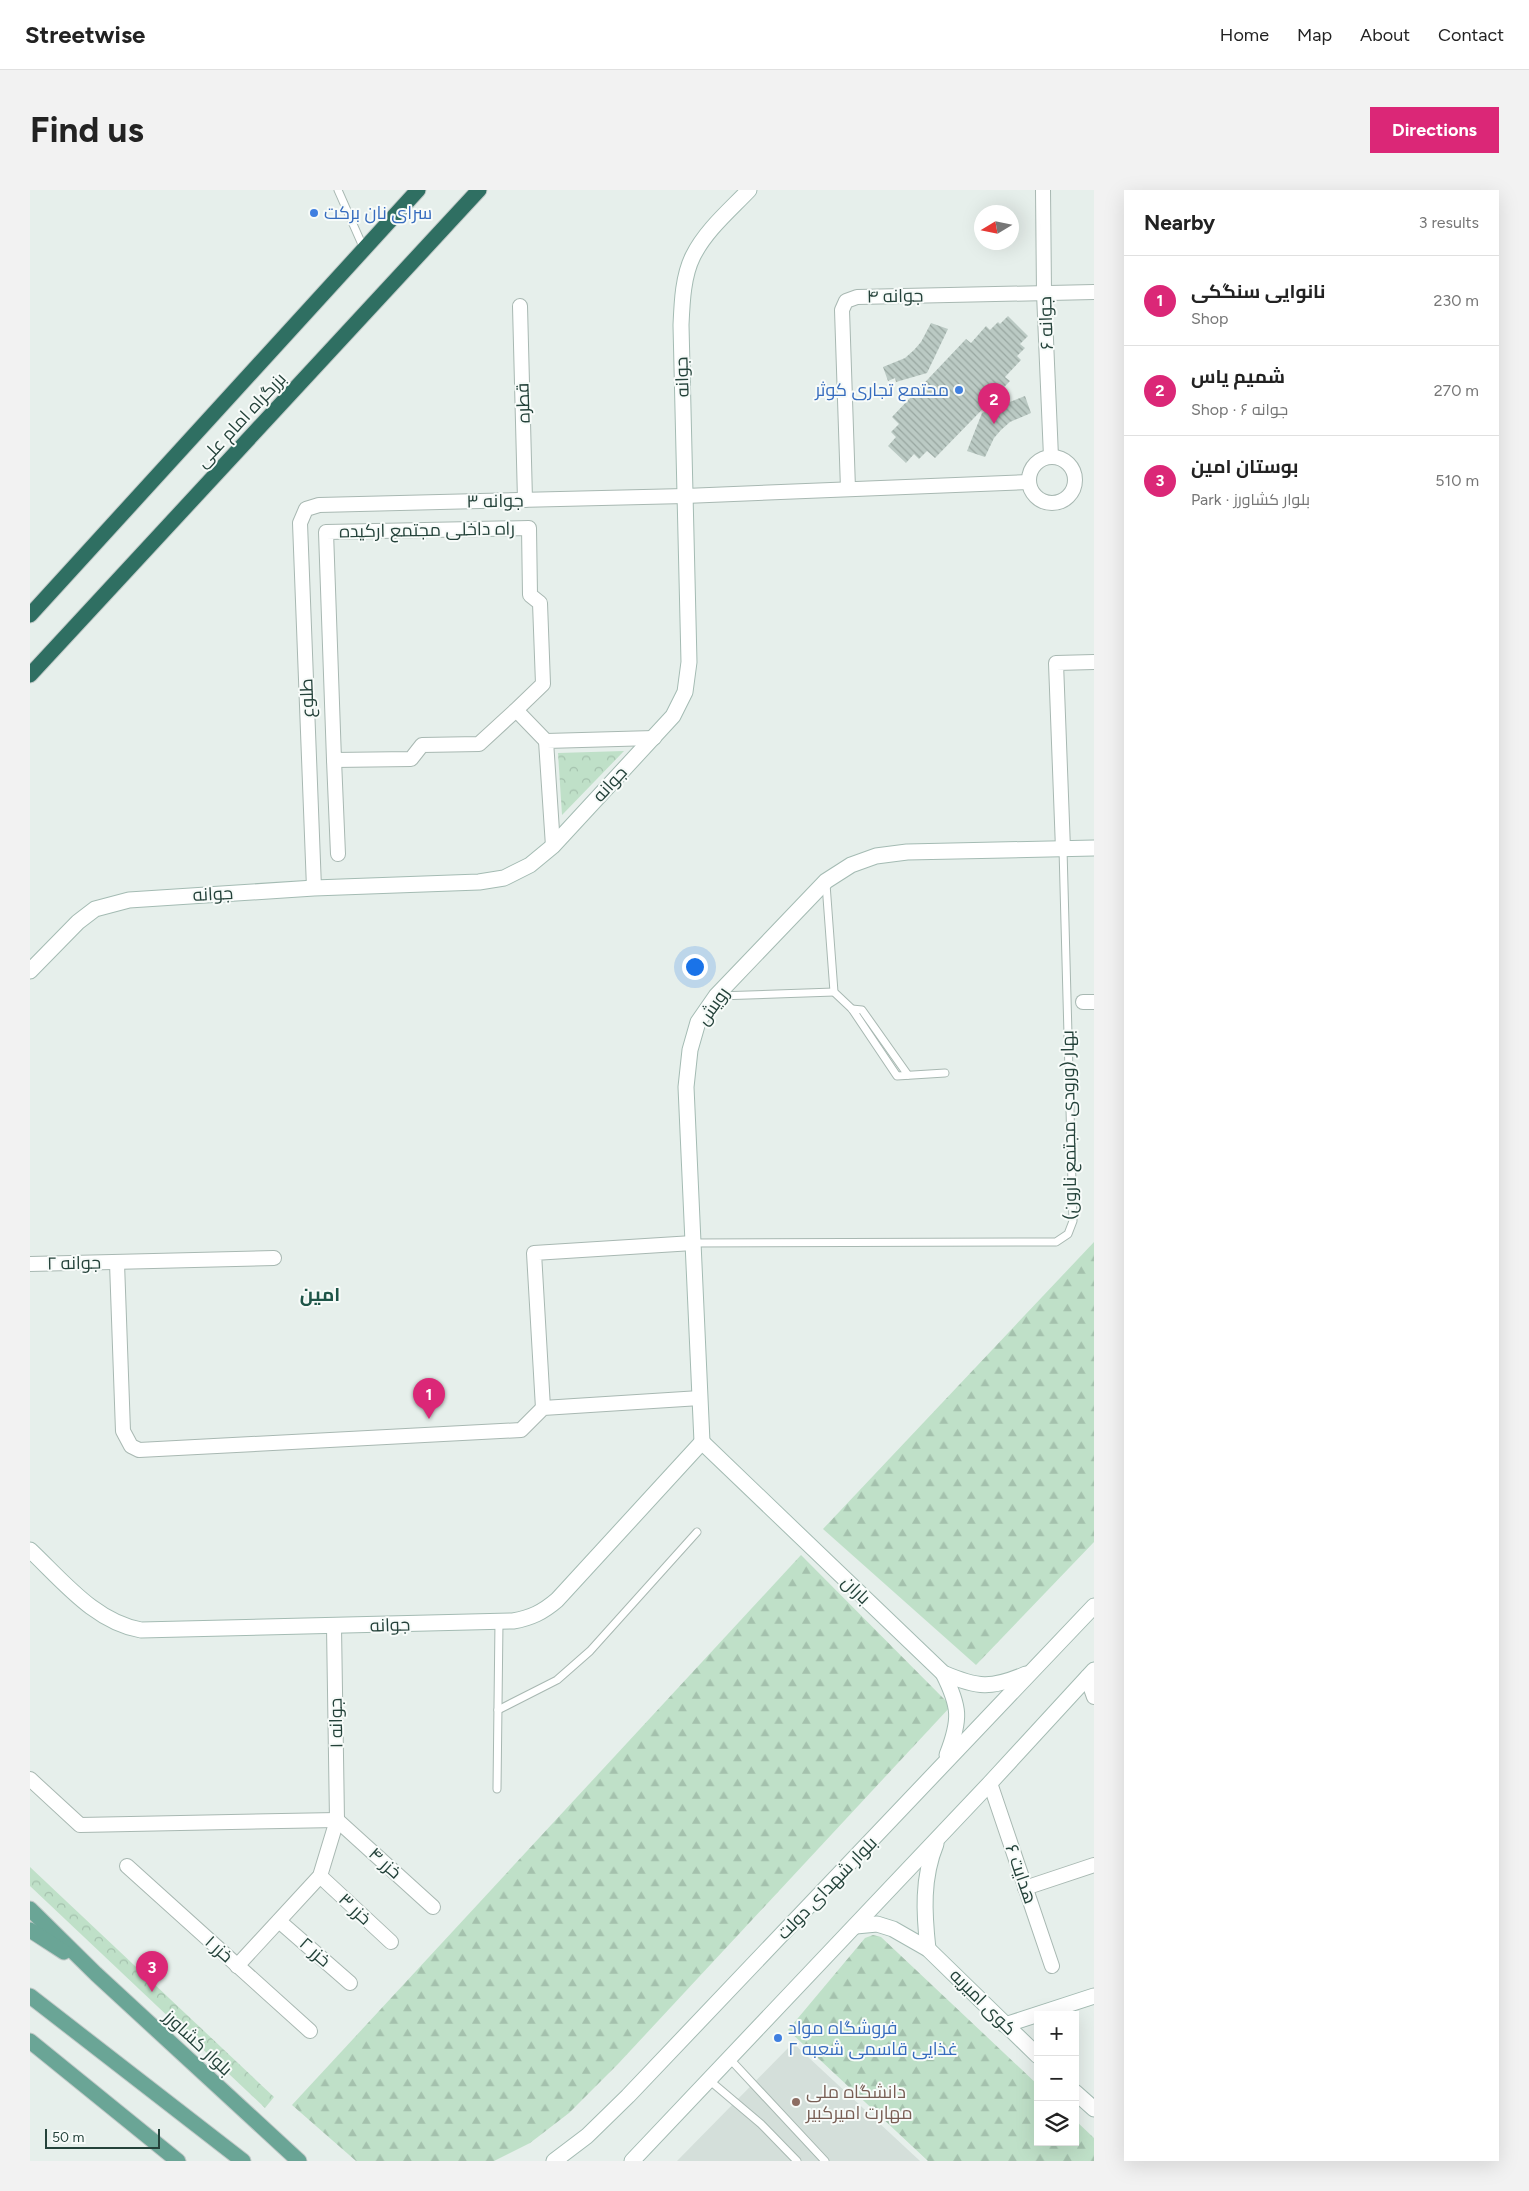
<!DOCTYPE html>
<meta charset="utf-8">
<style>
:root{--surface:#fff;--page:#f2f2f2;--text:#222;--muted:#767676;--line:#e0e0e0;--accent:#db2777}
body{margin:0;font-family:Figtree,Cairo,sans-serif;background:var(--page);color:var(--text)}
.controls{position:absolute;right:15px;bottom:15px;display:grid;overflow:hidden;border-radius:0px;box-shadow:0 5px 20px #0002}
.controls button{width:45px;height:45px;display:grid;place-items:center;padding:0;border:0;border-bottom:1px solid var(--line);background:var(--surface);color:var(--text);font:25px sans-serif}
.compass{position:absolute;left:944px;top:15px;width:45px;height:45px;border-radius:50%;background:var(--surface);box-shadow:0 5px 20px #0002;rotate:260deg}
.scale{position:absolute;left:15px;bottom:12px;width:115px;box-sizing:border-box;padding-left:5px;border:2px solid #24423a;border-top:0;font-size:14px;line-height:18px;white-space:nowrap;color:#24423a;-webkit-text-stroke:4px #f7fbf9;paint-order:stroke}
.you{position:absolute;left:664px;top:776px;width:18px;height:18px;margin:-12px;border:4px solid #fff;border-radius:50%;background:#1a73e8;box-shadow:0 0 0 8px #1a73e833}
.badge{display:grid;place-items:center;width:32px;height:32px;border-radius:50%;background:var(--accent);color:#fff;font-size:16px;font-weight:700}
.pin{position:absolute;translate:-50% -41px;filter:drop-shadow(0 1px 2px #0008)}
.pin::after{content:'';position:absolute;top:26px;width:18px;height:15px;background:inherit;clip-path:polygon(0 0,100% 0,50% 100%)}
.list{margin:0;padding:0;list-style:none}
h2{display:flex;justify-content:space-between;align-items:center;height:65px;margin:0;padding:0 20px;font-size:21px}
h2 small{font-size:16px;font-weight:400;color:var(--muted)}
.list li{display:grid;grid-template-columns:32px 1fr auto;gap:15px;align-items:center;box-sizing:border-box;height:90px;padding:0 20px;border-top:1px solid var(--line)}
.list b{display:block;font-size:19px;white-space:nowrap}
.list p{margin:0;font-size:16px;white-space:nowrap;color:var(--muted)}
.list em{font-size:16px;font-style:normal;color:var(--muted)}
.icon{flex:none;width:28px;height:28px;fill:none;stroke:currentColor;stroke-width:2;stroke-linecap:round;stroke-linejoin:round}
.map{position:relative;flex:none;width:1064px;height:1971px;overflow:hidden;border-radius:0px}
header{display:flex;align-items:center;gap:30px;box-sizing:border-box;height:70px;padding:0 25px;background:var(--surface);border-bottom:1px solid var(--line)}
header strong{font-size:24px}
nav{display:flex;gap:28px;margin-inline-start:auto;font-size:18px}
.intro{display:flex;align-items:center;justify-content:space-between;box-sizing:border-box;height:120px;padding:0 30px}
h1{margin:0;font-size:35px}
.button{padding:12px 22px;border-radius:0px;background:var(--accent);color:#fff;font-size:18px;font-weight:700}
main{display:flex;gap:30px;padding:0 30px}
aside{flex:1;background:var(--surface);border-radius:0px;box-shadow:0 5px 20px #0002}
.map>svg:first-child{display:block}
.built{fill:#d4dfda}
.forest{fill:url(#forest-firs)}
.park{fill:url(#park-crowns)}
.building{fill:url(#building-back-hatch)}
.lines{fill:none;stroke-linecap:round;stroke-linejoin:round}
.lane-casing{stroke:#a8b8b2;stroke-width:9}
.street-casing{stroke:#a8b8b2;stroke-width:16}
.secondary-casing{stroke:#a4bbb3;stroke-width:17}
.primary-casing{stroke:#c2cac8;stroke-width:17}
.highway-casing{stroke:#c2cac8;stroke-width:17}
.lane{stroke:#fff;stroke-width:7}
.street{stroke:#fff;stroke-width:14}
.secondary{stroke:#fff;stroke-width:15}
.primary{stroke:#6aa596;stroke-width:15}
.highway{stroke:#2f6f62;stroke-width:15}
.shop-dot{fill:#3f7fe0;stroke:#f7fbf9;stroke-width:2}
.education-dot{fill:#8d6e63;stroke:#f7fbf9;stroke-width:2}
.labels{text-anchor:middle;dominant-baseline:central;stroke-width:4;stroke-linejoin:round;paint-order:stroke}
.shop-label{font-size:18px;fill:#366cbe;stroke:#f7fbf9;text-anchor:start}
.street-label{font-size:18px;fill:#24423a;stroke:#f7fbf9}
.education-label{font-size:18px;fill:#785e54;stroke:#f7fbf9;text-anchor:start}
.neighbourhood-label{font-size:19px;font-weight:bold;fill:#1f5548;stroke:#f7fbf9}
</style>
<header>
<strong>Streetwise</strong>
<nav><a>Home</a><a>Map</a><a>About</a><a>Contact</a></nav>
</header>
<div class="intro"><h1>Find us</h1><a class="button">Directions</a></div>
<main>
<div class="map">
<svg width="1064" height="1971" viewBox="0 0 1064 1971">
<defs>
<pattern id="forest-firs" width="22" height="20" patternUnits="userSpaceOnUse" patternTransform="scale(1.25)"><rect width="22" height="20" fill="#bfe0c8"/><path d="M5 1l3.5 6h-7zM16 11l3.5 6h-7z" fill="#a4c1ad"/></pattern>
<pattern id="park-crowns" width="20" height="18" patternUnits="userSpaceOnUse" patternTransform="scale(1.25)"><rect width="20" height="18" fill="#bfe0c8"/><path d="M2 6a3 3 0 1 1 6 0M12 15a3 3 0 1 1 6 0" fill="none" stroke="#a4c1ad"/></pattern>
<pattern id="building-back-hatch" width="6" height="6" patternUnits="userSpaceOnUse" patternTransform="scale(1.25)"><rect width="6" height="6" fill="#bbcac4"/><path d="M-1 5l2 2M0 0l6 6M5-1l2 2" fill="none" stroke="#98a6a0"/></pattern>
</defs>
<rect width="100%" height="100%" fill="#e6efeb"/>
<!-- built -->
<path class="built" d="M763,1853L890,1971H647Z"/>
<!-- forest -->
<g class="forest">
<path d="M1064,1052V1352L946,1475L793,1339Z"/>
<path d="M771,1365L921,1516L588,1874L539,1923L500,1953L464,1971H326L262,1915Z"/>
<path d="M843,1745L851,1747L1008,1895V1952H1045V1930L1064,1948V1971H898L758,1840L835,1748Z"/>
</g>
<!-- park -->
<g class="park">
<path d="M594,561L532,625L528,563Z"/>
<path d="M0,1677L244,1907L235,1918L0,1696Z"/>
</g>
<!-- building -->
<g class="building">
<path d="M978,126L998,146L990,154L995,158L987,166L991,170L975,187L980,191L905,268L897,261L889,269L884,264L876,273L858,256L866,247L861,242L869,234L862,227L936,149L941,153L956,136L960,140L968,132L970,134Z"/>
<path d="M901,133L918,139L897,183L866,192L865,188L858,191L853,177L875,168L884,160L891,152Z"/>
<path d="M995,206L1001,223L980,232L971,240L964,248L955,267L937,261L952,223Z"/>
</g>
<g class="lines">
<defs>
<g id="lane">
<path d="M308,0L334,59"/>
<path d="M796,694L804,802L822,819L867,886L915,883"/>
<path d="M687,806L804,802"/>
<path d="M822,819L832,820L878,885"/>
<path d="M663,1053L1026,1052L1038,1044L1043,1031L1033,659"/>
<path d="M468,1520L527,1490L560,1461L667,1342"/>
<path d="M467,1599L469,1432"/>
<path d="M699,1868L795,1971"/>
<path d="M679,1890L731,1934L767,1971"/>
</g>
<g id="street">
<path d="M1013,0L1014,103L1021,267"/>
<path d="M490,116L495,310"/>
<circle cx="1022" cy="290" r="23"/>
<path d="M818,299L812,120L816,111L827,107L1064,102"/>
<path d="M486,520L449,554L392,555L381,569L304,570L296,342L499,338L500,405L510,413L513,494L486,520L516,551"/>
<path d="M304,570L308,664"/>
<path d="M523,656L516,551L624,548"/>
<path d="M1033,659L1026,473L1064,472"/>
<path d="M284,698L270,333L276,319L289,315L655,306L999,292"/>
<path d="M1053,812H1064"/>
<path d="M87,1073L93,1241L101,1256L109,1260L491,1240L513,1218L670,1208"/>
<path d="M0,1074L244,1068"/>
<path d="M513,1218L504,1063L663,1053"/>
<path d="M1057,1487L1064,1507"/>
<path d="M0,1589L50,1635L307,1630"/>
<path d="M960,1593L1022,1776"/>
<path d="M307,1630L403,1717"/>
<path d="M97,1676L280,1841"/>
<path d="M290,1686L361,1752"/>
<path d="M995,1698L1064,1675"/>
<path d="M249,1731L320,1793"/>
<path d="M207,1776L290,1686L307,1630L304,1437"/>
</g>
<g id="secondary">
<path d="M0,781L48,732L65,719L99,710L284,698L449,692L474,688L500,675L523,656L643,526L655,502L659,472L651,135C652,112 653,86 663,66C676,40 700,20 719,0"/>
<path d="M672,1252L656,897L660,860L668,832L686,806L796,691L821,675L846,666L877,662L1064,658"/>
<path d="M672,1252L913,1483C948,1498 961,1499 996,1484"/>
<path d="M0,1360C33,1391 65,1432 111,1440L483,1431C501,1428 513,1422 527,1410L672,1252"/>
<path d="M913,1483C930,1517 931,1529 917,1565"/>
<path d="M826,1736L847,1734L863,1739L898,1759L1008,1866"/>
<path d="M898,1759C894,1723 892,1688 906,1654"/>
<path d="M975,1835L1064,1806"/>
<path d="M1045,1902L1064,1919"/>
<path d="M524,1971L557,1946L598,1906L1064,1416"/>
<path d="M602,1971L960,1593L1064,1480"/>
</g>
<g id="primary">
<path d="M0,1719L66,1784L269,1971"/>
<path d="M0,1740L34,1762"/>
<path d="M0,1806L213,1971"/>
<path d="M0,1851L148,1971"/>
</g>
<g id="highway">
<path d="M0,425L388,0"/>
<path d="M0,485L449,0"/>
</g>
</defs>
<!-- lane casing -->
<use href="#lane" class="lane-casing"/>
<!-- street casing -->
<use href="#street" class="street-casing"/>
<!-- secondary casing -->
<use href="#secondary" class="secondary-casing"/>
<!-- primary casing -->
<use href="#primary" class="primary-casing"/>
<!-- highway casing -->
<use href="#highway" class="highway-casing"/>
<!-- lane -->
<use href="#lane" class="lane"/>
<!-- street -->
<use href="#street" class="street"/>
<!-- secondary -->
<use href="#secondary" class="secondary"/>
<!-- primary -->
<use href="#primary" class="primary"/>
<!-- highway -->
<use href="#highway" class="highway"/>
</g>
<!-- markers -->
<g class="shop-dot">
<circle cx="284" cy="23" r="5"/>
<circle cx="929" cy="200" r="5"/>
<circle cx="748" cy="1848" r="5"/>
</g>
<circle class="education-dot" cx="766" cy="1912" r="5"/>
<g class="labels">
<!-- shop labels -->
<g class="shop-label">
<text x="294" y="23">سرای نان برکت</text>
<text x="919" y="200" text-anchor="end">محتمع تجاری کوثر</text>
<text x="758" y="1838">فروشگاه مواد<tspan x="758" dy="21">غذایی قاسمی شعبه ۲</tspan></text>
</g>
<!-- street labels -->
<g class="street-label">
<text transform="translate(865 106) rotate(-1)">جوانه ۴</text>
<text transform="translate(1016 133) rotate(-92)">جوانه ۶</text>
<text transform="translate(652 187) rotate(-92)">جوانه</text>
<text transform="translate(493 213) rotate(-92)">قطره</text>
<text transform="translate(211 230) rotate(-47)">بزرگراه امام علی</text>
<text transform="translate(465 311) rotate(-1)">جوانه ۳</text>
<text transform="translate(397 340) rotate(-1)">راه داخلی مجتمع ارکیده</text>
<text transform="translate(277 508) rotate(-92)">طلوع</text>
<text transform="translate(580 594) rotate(-47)">جوانه</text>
<text transform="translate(183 704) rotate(-3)">جوانه</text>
<text transform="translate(683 816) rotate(-55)">رویش</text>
<text transform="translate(1039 935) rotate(-91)">بهار (ورودی مجتمع نارون)</text>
<text transform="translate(44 1073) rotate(-1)">جوانه ۲</text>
<text transform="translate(826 1400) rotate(44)">باران</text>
<text transform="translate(360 1435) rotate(-2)">جوانه</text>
<text transform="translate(306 1533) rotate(-91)">جوانه ۱</text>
<text transform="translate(355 1673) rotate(42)">خزر ۴</text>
<text transform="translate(991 1684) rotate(71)">هدایت ۶</text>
<text transform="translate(797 1698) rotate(-46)">بلوار شهدای دولت</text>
<text transform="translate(325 1719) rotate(43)">خزر ۳</text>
<text transform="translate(189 1759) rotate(42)">خزر ۱</text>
<text transform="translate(285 1762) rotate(41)">خزر ۲</text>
<text transform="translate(953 1812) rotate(45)">کوی امیریه</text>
<text transform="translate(168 1853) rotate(43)">بلوار کشاورز</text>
</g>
<!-- education labels -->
<g class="education-label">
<text x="776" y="1902">دانشگاه ملی<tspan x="776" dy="21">مهارت امیرکبیر</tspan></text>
</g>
<!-- neighbourhood labels -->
<g class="neighbourhood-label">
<text x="290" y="1104">امین</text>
</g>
</g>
</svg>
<div class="controls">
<button>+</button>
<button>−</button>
<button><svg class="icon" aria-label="layers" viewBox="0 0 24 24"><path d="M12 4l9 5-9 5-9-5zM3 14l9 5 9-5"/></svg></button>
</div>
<svg class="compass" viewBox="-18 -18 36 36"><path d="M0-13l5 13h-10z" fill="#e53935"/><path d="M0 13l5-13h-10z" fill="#767676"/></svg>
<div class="scale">50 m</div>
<div class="you"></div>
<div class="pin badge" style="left:399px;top:1229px">1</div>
<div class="pin badge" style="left:964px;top:234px">2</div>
<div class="pin badge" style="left:122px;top:1802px">3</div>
</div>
<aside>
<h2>Nearby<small>3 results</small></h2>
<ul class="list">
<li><span class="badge">1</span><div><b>نانوایی سنگکی</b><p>Shop</p></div><em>230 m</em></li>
<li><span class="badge">2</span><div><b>شمیم یاس</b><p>Shop · جوانه ۶</p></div><em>270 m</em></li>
<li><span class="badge">3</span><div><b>بوستان امین</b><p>Park · بلوار کشاورز</p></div><em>510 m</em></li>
</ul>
</aside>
</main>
